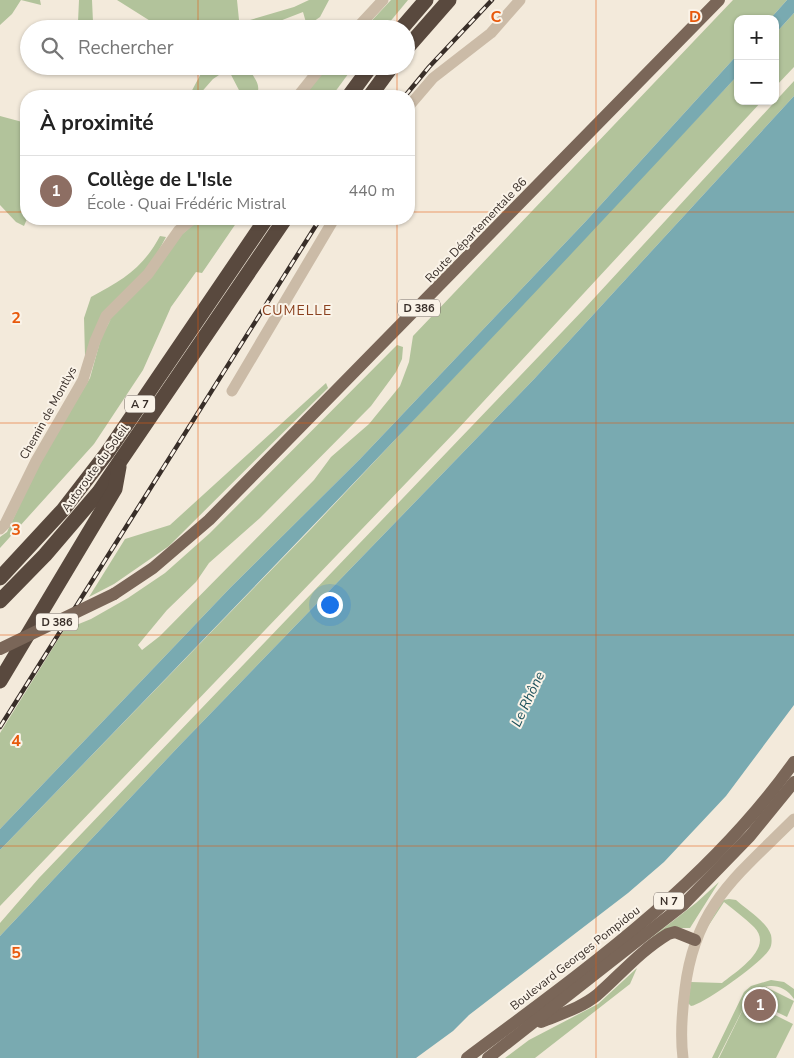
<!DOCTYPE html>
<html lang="fr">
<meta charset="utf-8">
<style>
:root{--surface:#fff;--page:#f6f6f6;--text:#222;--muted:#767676;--line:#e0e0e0;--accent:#1c515b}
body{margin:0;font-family:"Nunito Sans",sans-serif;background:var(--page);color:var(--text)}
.controls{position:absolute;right:15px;top:15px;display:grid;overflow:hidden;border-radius:10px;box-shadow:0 1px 4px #0004}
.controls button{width:45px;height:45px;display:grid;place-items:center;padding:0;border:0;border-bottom:1px solid var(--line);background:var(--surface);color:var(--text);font:25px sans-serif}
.you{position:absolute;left:329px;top:604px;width:18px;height:18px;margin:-12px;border:4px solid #fff;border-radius:50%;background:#1a73e8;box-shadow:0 0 0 8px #1a73e833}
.badge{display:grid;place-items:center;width:32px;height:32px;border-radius:50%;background:var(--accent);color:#fff;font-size:16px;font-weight:700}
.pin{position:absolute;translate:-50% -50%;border:2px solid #fff;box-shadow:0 1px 5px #0006}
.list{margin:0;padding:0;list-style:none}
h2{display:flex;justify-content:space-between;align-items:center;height:65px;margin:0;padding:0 20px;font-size:21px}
h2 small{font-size:16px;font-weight:400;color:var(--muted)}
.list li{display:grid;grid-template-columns:32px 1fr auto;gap:15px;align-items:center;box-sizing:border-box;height:70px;padding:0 20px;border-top:1px solid var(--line)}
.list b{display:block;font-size:19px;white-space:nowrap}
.list p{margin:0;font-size:16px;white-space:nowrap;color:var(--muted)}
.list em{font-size:16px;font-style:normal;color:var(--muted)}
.icon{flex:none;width:28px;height:28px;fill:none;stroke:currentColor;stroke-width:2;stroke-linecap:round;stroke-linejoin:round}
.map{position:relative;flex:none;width:794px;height:1058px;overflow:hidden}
.search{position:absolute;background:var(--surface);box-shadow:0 1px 4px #0004;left:20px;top:20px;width:395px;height:55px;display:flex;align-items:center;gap:12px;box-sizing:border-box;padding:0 18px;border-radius:28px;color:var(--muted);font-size:19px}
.panel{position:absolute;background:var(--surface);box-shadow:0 1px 4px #0004;left:20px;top:90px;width:395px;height:135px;border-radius:20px}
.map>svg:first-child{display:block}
.green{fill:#b2c39b}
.water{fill:#79aab1}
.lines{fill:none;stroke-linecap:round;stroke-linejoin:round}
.minor{stroke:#cbbba7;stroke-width:11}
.primary{stroke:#7a6658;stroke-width:12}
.motorway{stroke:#59493e;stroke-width:15}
.rail-casing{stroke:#382e28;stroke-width:4.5}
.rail{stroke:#faf3e8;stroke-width:2.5;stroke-dasharray:8;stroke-linecap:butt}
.primary-bridge{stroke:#7a6658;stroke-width:12}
.grid{fill:none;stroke:#e8590c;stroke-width:1;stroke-opacity:0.55}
.labels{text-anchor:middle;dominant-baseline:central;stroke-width:4;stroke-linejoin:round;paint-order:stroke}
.shield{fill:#faf3e8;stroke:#726962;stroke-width:1}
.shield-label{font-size:11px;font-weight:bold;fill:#382e28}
.street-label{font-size:12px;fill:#382e28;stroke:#faf3e8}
.neighbourhood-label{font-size:14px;letter-spacing:1px;fill:#8a401e;stroke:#faf3e8}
.water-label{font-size:14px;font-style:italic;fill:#1c515b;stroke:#faf3e8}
.grid-label{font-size:16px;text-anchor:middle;font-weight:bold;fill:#e8590c;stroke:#faf3e8;stroke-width:4;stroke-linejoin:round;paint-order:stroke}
</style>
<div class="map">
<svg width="794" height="1058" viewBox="0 0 794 1058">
<rect width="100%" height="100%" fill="#f3eadb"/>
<!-- green -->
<g class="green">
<path d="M0,0H40L41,5L21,0L12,14L0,25Z"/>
<path d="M79,0H92L93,22L83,29H69L68,26L78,22Z"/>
<path d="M117,0H237L239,20H250L294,7L309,0H329L320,17L307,26L303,12L259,29H163Z"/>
<path d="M391,0H408L384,29H364Z"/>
<path d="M733,0H787L770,19H738V54L586,221L360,459L230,588L0,829V733L64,630L91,619L128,598L165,573L210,533L397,345L403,347L402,359L396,372L371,406L260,518L209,563L196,582L167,610L138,645L142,650L160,636L314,480L331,457L369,424L400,386L409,362L413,336Z"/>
<path d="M794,13V67L775,87V34Z"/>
<path d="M205,66H248C252,77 263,84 256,96H245L241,94L228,69L213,79L198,96H189Z"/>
<path d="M328,66H354L332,96H304Z"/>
<path d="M738,75V101H762L457,430L0,906V850L311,529Z"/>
<path d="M794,81V96L535,378L180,745L0,936V923L39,878L585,308Z"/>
<path d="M0,116L26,123L27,219L24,226L16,222L0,205Z"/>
<path d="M199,219H239L202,273L196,272L171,307L143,370L94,444L0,548V537L7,532L40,462L90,378L101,338L112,317L178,238Z"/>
<path d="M160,236L166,237L153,261L85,356L84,318L91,297C123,280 143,268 160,236Z"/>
<path d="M326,383L328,388L169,546L114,584L89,597L125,539L170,525Z"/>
<path d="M719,882L690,928H680L646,942L696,903Z"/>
<path d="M729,899L736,900C746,909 767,922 771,935C772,940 772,946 769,950C762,962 704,1004 691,1006L688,1003L691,982L722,983C735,972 775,948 754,927C745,918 734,910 724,902L701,937L723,900Z"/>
<path d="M637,968L630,984L535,1058H505L529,1040L598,1004Z"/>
<path d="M771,980L784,982L794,989V999C783,982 762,982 749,997L718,1058H712L744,992L751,986Z"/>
<path d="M766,987L794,1001L787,1017L758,1003Z"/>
<path d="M747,1001L793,1024L776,1058H719Z"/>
</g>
<!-- water -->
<g class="water">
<path d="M787,0H794V13L775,34V19H770Z"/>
<path d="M738,54V75C496,337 248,594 0,850V829L230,588L360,459L586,221Z"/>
<path d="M794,96V705L726,796L664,862L628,893L469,1015L453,1031L416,1058H0V936L180,745L535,378Z"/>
</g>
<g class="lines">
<!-- minor -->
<g class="minor">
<path d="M356,29L383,0"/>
<path d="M298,96L322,66"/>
<path d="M409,106L433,78L491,33L520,0"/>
<path d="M232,391L334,219"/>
<path d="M0,529L5,524L36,461L83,380L95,341L106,316L148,274L179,230L193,219"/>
<path d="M683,1058C680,1035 682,1012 685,989C695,905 738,875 794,819"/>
</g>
<!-- primary -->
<g class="primary">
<path d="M114,594L153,568L209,520L719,0"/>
<path d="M541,1022C560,1014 581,1008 597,995C621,974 640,951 668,934L675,932L695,940"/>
<path d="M467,1058C585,970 707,884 794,762"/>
<path d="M488,1058L683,905L750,836L794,782"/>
</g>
<!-- motorway -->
<g class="motorway">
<path d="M401,29L426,0"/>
<path d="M406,49L449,0"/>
<path d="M349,96L371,66"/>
<path d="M370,96L392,66"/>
<path d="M0,578L63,510L107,453L266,219"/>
<path d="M0,601L45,555L99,492L285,219"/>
<path d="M0,681L115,489L119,467"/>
</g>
<defs>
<g id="rail">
<path d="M405,96L429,67L492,0"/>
<path d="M0,727L320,219"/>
</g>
</defs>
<!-- rail casing -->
<use href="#rail" class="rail-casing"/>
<!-- rail -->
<use href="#rail" class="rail"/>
<!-- primary-bridge -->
<path class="primary-bridge" d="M0,649L114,594"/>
</g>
<!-- grid -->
<path class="grid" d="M198,0V29M397,0V29M596,0V1058M198,66V96M397,66V96M0,212H26M409,212H794M198,219V1058M397,219V1058M0,423H794M0,635H794M0,846H794"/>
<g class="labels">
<!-- shield labels -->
<g class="shield">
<rect x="398" y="299.5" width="42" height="17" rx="4"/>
<rect x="125" y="395.5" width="30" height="17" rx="4"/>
<rect x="36" y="613.5" width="42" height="17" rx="4"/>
<rect x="654" y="892.5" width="30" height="17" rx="4"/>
</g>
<g class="shield-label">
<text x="419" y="308">D 386</text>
<text x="140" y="404">A 7</text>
<text x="57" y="622">D 386</text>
<text x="669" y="901">N 7</text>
</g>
<!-- street labels -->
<g class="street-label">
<text transform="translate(476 230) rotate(-46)">Route Départementale 86</text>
<text transform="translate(48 413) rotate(-61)">Chemin de Montlys</text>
<text transform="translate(95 468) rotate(-54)">Autoroute du Soleil</text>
<text transform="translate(575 958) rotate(-38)">Boulevard Georges Pompidou</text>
</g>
<!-- neighbourhood labels -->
<g class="neighbourhood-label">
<text x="297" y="310">CUMELLE</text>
</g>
<!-- water labels -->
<g class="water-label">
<text transform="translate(528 699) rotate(-65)">Le Rhône</text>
</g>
</g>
<g class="grid-label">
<text x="496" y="22">C</text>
<text x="695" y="22">D</text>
<text x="16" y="323">2</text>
<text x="16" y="535">3</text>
<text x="16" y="746">4</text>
<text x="16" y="958">5</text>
</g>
</svg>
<div class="controls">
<button>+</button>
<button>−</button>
</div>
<div class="you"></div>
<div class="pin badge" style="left:760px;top:1005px;background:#8d6e63">1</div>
<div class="search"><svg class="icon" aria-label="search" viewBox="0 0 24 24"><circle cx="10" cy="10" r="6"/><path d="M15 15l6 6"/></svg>Rechercher</div>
<section class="panel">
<h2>À proximité<small></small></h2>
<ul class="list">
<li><span class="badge" style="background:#8d6e63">1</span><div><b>Collège de L'Isle</b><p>École · Quai Frédéric Mistral</p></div><em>440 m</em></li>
</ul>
</section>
</div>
